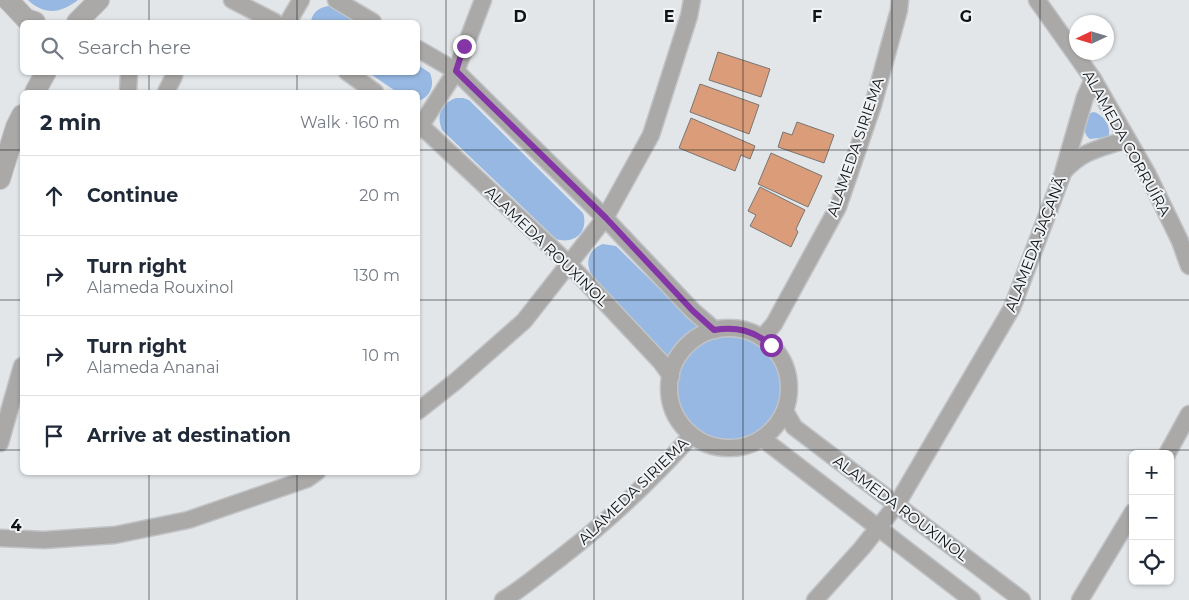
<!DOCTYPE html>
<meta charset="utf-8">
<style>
:root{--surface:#fff;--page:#f6f6f7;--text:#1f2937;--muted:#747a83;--line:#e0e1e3}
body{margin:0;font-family:Montserrat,sans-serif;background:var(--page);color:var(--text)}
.controls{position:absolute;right:15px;bottom:15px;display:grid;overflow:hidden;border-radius:8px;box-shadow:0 1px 4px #0004}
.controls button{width:45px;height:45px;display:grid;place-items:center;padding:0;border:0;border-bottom:1px solid var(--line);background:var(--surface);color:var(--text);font:25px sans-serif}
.compass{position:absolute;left:1069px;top:15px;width:45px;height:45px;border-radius:50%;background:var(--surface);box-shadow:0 1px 4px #0004;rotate:266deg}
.stop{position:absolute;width:15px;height:15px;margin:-11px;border:4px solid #8436a6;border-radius:50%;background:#fff}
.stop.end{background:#8436a6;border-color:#fff;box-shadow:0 1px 5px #0008}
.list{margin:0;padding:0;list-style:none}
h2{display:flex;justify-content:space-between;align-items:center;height:65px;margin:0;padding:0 20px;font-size:21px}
h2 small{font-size:16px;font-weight:400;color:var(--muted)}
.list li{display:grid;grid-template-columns:32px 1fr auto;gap:15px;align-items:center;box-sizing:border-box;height:80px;padding:0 20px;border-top:1px solid var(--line)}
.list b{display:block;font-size:19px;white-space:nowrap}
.list p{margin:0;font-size:16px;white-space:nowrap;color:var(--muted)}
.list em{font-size:16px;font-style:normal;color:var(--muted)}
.icon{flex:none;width:28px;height:28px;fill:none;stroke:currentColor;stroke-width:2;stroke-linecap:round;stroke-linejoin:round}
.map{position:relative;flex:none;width:1189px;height:600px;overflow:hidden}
.search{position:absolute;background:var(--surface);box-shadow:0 1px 4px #0004;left:20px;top:20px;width:400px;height:55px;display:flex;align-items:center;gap:12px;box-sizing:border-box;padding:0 18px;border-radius:8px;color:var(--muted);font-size:19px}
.panel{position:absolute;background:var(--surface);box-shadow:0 1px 4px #0004;left:20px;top:90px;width:400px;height:385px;border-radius:8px}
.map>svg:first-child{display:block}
.green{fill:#96b8e2}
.building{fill:#db9d79;stroke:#787573}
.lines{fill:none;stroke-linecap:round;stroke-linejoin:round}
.minor-casing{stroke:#c1c4c7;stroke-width:19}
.tertiary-casing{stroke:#c1c4c7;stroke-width:22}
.minor{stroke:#aaa9a8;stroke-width:16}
.tertiary{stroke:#aaa9a8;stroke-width:20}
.route{stroke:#8436a6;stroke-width:6}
.grid{fill:none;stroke:#111213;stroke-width:1;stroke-opacity:0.55}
.labels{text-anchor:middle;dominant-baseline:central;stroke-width:4;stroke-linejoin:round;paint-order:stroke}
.street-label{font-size:15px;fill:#111213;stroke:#f0f3f6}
.grid-label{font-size:16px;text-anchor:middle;font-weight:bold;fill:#111213;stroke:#f0f3f6;stroke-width:4;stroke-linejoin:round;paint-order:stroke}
</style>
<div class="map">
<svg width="1189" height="600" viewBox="0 0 1189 600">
<rect width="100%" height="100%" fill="#e3e6e9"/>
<!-- green -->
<g class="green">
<path d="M28,0H78C61,13 45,16 28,0Z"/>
<path d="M328,6L334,7L356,22H311C312,13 318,8 328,6Z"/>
<path d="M418,65L430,73C435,85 431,96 419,101L418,92H397L369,73L418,72Z"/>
<path d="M456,98H463L469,100L583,213C589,231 575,245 556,239L442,130C436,115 441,103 456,98Z"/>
<path d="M1093,112C1103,113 1113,129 1108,137L1090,139C1081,132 1086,124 1089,114Z"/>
<path d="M603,244L616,246L698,327L681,339L668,356L591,274C585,261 589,249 603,244Z"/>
<circle cx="729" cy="388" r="53"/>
</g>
<!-- building -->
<g class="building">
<path d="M718,52L770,69L761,97L709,80Z"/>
<path d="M700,84L759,105L749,134L690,112Z"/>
<path d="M691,118L755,146L750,159L741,155L735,171L679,148Z"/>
<path d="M797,122L834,135L824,163L778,147L783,132L792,135Z"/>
<path d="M771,153L822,176L808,207L758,184Z"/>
<path d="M760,187L805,210L796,229L798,232L791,247L750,226L756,215L748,211Z"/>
</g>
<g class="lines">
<defs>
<g id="minor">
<path d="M232,0L275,22"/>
<path d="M336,0L373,22"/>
<path d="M1037,0L1093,79L1147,173L1180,241L1189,266"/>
<path d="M288,22L301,0"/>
<path d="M418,49L456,71L605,218L693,311L715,330"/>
<path d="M347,72L375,92"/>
<path d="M128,92L129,72"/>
<path d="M166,92L174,76V72"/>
<path d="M418,123L569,264L661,362L671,376"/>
<path d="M418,130L456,71L483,0"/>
<path d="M1064,171C1085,149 1100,149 1127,139"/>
<circle cx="729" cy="388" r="60"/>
<path d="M762,338L774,324L838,207L873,105L899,10L900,0"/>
<path d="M418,411L456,381L524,321L605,218L651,135L689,16L692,0"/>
<path d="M785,411L794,427L1022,600"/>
<path d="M763,439L972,600"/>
<path d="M0,443L22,366"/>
<path d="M1167,454L1189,414"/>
<path d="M0,538L44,540L115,535L188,520L307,479L317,472"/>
<path d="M503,600C523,588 540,573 559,559C607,522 651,481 691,436"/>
<path d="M815,600L862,548L897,504L1012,308L1063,173L1085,97L1093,79"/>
<path d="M1080,600L1133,512"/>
</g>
<g id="tertiary">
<path d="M8,0L26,19L35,22"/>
<path d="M77,22L99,0"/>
<path d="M35,92L46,72"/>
<path d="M0,179L16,127L22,115"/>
</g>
</defs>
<!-- minor casing -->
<use href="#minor" class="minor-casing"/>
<!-- tertiary casing -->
<use href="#tertiary" class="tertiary-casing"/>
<!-- minor -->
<use href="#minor" class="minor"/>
<!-- tertiary -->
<use href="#tertiary" class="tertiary"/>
</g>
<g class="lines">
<!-- route -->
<path class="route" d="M464,46L456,71L606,218L693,311L714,330C737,326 754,331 771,345"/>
</g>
<!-- grid -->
<path class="grid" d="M149,0V22M297,0V22M446,0V600M594,0V600M743,0V600M892,0V600M1040,0V600M149,72V92M297,72V92M0,150H22M418,150H1189M0,300H22M418,300H1189M0,450H22M418,450H1189M149,472V600M297,472V600"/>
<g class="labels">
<!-- street labels -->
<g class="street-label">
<text transform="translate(1127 143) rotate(61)">ALAMEDA CORRUÍRA</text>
<text transform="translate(855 147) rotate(-71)">ALAMEDA SIRIEMA</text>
<text transform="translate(1035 244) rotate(-69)">ALAMEDA JAÇANÃ</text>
<text transform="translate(547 246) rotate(44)">ALAMEDA ROUXINOL</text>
<text transform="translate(633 491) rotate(-44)">ALAMEDA SIRIEMA</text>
<text transform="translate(901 508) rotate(37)">ALAMEDA ROUXINOL</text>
</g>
</g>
<g class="grid-label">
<text x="520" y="22">D</text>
<text x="669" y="22">E</text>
<text x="817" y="22">F</text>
<text x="966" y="22">G</text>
<text x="16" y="531">4</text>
</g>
</svg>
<div class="controls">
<button>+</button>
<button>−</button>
<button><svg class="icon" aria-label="locate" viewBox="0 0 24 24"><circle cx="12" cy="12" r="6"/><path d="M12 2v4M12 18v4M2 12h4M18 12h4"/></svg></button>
</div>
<svg class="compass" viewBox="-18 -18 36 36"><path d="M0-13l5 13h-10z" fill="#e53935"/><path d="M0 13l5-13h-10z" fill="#747a83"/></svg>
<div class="stop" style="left:771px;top:345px"></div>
<div class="stop end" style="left:464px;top:46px"></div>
<div class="search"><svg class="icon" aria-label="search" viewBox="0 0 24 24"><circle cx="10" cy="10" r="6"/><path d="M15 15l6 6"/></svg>Search here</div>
<section class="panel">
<h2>2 min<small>Walk · 160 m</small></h2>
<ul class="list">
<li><svg class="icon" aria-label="ahead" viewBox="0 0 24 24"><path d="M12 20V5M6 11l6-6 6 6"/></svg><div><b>Continue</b></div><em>20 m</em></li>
<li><svg class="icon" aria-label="right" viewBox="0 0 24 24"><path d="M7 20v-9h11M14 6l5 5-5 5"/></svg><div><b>Turn right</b><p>Alameda Rouxinol</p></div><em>130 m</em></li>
<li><svg class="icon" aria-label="right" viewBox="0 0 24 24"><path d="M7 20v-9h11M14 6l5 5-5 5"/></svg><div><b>Turn right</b><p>Alameda Ananai</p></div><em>10 m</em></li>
<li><svg class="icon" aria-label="arrive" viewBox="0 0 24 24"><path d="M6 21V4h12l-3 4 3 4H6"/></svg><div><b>Arrive at destination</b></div></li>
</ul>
</section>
</div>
